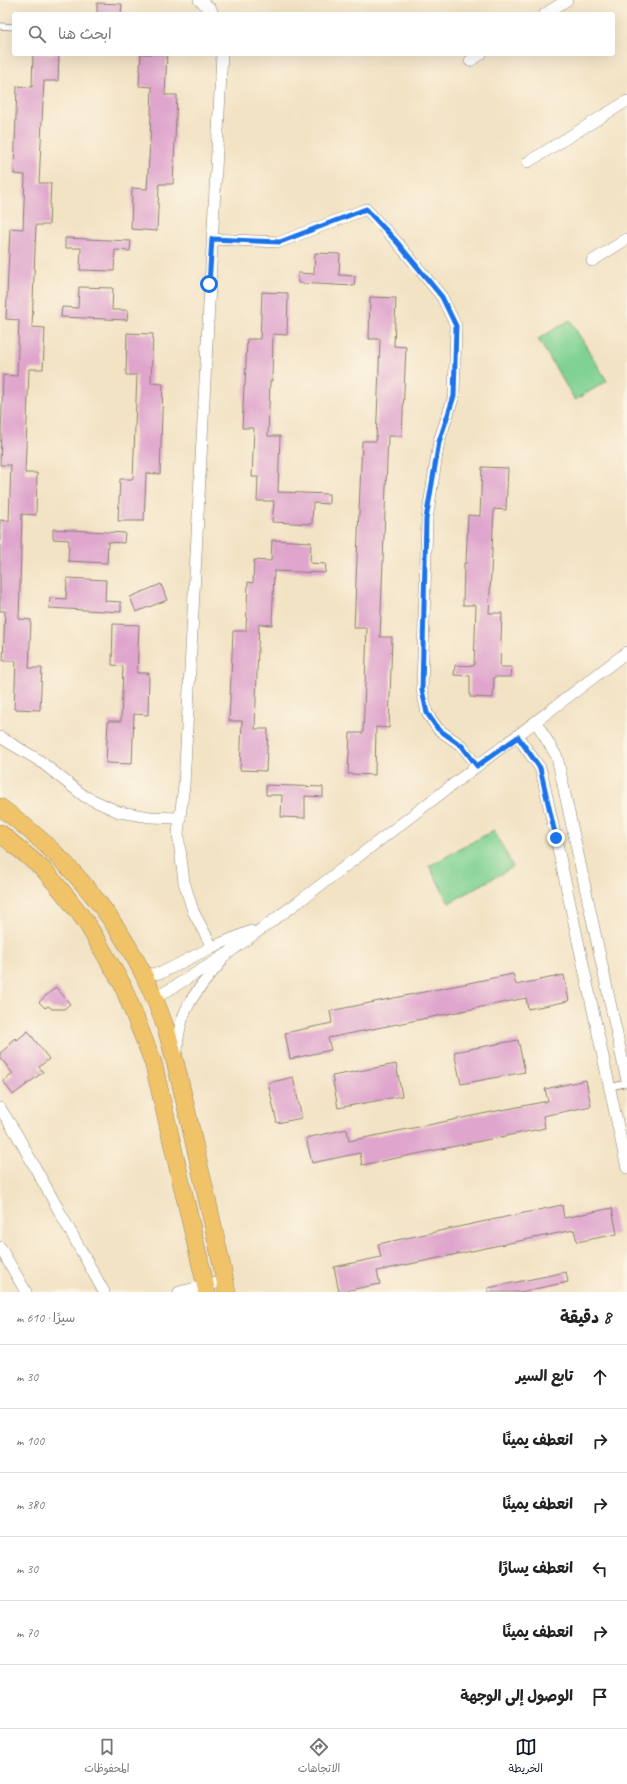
<!DOCTYPE html>
<html lang="ar">
<meta charset="utf-8">
<style>
:root{--surface:#fff;--page:#f6f6f6;--text:#222;--muted:#767676;--line:#e0e0e0;--accent:#111827}
body{margin:0;font-family:Caveat,"Playpen Sans Arabic",sans-serif;background:var(--page);color:var(--text);direction:rtl}
.stop{position:absolute;width:12px;height:12px;margin:-9px;border:3px solid #1a73e8;border-radius:50%;background:#fff}
.stop.end{background:#1a73e8;border-color:#fff;box-shadow:0 1px 4px #0008}
.list{margin:0;padding:0;list-style:none}
h2{display:flex;justify-content:space-between;align-items:center;height:52px;margin:0;padding:0 16px;font-size:17px}
h2 small{font-size:13px;font-weight:400;color:var(--muted)}
.list li{display:grid;grid-template-columns:26px 1fr auto;gap:12px;align-items:center;box-sizing:border-box;height:64px;padding:0 16px;border-top:1px solid var(--line)}
.list b{display:block;font-size:15px;white-space:nowrap}
.list em{font-size:13px;font-style:normal;color:var(--muted)}
.icon{flex:none;width:22px;height:22px;fill:none;stroke:currentColor;stroke-width:2;stroke-linecap:round;stroke-linejoin:round}
.map{position:relative;flex:none;width:627px;height:1292px;overflow:hidden;direction:ltr}
.search{position:absolute;background:var(--surface);box-shadow:0 4px 16px #0002;left:12px;right:12px;top:12px;height:44px;display:flex;align-items:center;gap:10px;box-sizing:border-box;padding:0 14px;border-radius:4px;color:var(--muted);font-size:15px}
.sheet{height:436px;background:var(--surface)}
nav{display:flex;justify-content:space-around;align-items:center;box-sizing:border-box;height:56px;border-top:1px solid var(--line);background:var(--surface);font-size:11px;color:var(--muted)}
nav a{display:grid;justify-items:center;gap:2px}
nav .on{color:var(--accent)}
.map>svg:first-child{display:block}
.green{fill:#80d293;stroke:#4e7758}
.building{fill:#dfa5cd}
.lines{fill:none;stroke-linecap:round;stroke-linejoin:round}
.service-casing{stroke:#888070;stroke-width:7}
.minor-casing{stroke:#888070;stroke-width:12}
.primary-casing{stroke:#888070;stroke-width:18}
.service{stroke:#fff;stroke-width:5.5}
.minor{stroke:#fff;stroke-width:11}
.primary{stroke:#f0c369;stroke-width:17}
.route{stroke:#1a73e8;stroke-width:5}
</style>
<div class="map">
<svg width="627" height="1292" viewBox="0 0 627 1292">
<rect width="100%" height="100%" fill="#fcf5e5"/>
<filter id="ink" filterUnits="userSpaceOnUse"><feTurbulence type="fractalNoise" baseFrequency=".025" numOctaves="2"/><feDisplacementMap in="SourceGraphic" scale="8" xChannelSelector="R" yChannelSelector="G"/><feConvolveMatrix kernelMatrix="1 2 1 2 8 2 1 2 1" color-interpolation-filters="sRGB"/></filter>
<filter id="wash" filterUnits="userSpaceOnUse"><feTurbulence type="fractalNoise" baseFrequency=".012" numOctaves="4" result="noise"/><feDisplacementMap in="SourceGraphic" scale="16" xChannelSelector="R" yChannelSelector="G"/><feGaussianBlur stdDeviation="0.9" result="paint"/><feColorMatrix in="noise" values="0 0 0 0 0 0 0 0 0 0 0 0 0 0 0 0 0 1.4 0 .05"/><feComposite in="paint" operator="in"/></filter>
<g filter="url(#wash)">
<rect width="100%" height="100%" fill="#f3e3c5"/>
<!-- green -->
<g class="green">
<path d="M570,320L607,381L575,400L538,339Z"/>
<path d="M494,830L513,867L449,903L429,866Z"/>
</g>
<g id="blocks">
<!-- building -->
<g class="building">
<path d="M97,3L122,4L121,14L97,13Z"/>
<path d="M33,54H59L58,81H44L39,183H51L49,225H36L32,327L45,328L43,369H29L25,473H37L36,515L22,514L19,619L31,620L29,668H42L40,710L14,709L16,661H3L5,611H0V520L9,521L11,465H0L3,375L17,376L19,320L6,319L10,228L23,229L25,175L14,174L17,86L32,87Z"/>
<path d="M141,54H167L165,95H177L173,184H159L157,231L131,229L132,188L147,189L150,142L152,87L139,86Z"/>
<path d="M65,238L131,241L130,251L115,250L114,271L80,270L81,248H65Z"/>
<path d="M315,253L340,254L339,275L355,276L354,286L298,283V273L314,274Z"/>
<path d="M79,287L113,288L112,310H128L127,320L61,317L62,307L78,308Z"/>
<path d="M262,292L288,293L287,335L273,334L272,381H270L268,436H280L278,492L329,494V504L313,503L312,524L272,522L274,501H257L258,477H252L254,428H242L244,386H245L247,339H260Z"/>
<path d="M370,297L396,298L394,346L406,347L402,436H388L380,637H392L389,728L376,727L375,775L348,774L350,733H363L365,685L367,628H354L362,441H376L378,394L380,339H369Z"/>
<path d="M127,333L153,334L151,383L163,384L160,474L146,473L144,521H118L120,479H133L137,375H126Z"/>
<path d="M482,467L508,468L506,510L494,509L489,613H502L500,667H512L511,677H494L493,698L470,697V676L454,675L455,665L474,666L476,605H463L464,563H466L468,515L480,516Z"/>
<path d="M53,529L125,533L124,543L108,542L107,563L68,561L69,540L53,539Z"/>
<path d="M272,540L311,542L310,563L326,564L325,573L274,571L272,625L259,624L257,673L255,729H268L266,771L240,770L242,721H229L233,631H246L248,582L253,583L254,560L271,561Z"/>
<path d="M67,578L106,580L105,601L121,602V612L49,608L50,598L66,599Z"/>
<path d="M161,584L167,600L136,612L130,597Z"/>
<path d="M113,624L139,625L137,673H149L148,715L134,714L132,764L106,763L108,721H121L123,666L112,665Z"/>
<path d="M266,785L323,787V797L305,796V818L281,817L282,795H266Z"/>
<path d="M513,974L516,985L564,975L569,1001L528,1009L526,998L328,1038L331,1050L290,1059L285,1033L332,1023L330,1011Z"/>
<path d="M56,987L70,1004L64,1009H52L48,1006L45,1008L39,1002Z"/>
<path d="M28,1031L49,1059L39,1067L43,1072L13,1095L3,1081L13,1074L0,1057V1053L10,1045L9,1043L15,1038L17,1040Z"/>
<path d="M518,1040L525,1072L461,1084L454,1052Z"/>
<path d="M396,1064L402,1096L338,1108L332,1076Z"/>
<path d="M293,1077L302,1118L277,1123L268,1083Z"/>
<path d="M586,1080L591,1106L543,1116L545,1128L362,1165L360,1153L312,1163L306,1138L347,1129L349,1141L492,1112L548,1101L545,1089Z"/>
<path d="M562,1205L564,1218L612,1208L617,1234L577,1242L574,1230L519,1241L377,1271L380,1284L339,1292L334,1267L381,1257L378,1244Z"/>
<path d="M566,1272L568,1282L520,1292H488V1288Z"/>
</g>
</g>
</g>
<g filter="url(#ink)">
<use href="#blocks" fill-opacity="0" stroke="#888070" stroke-width="1"/>
<g class="lines">
<defs>
<g id="service">
<path d="M0,26L14,27"/>
<path d="M610,1087L627,1083"/>
</g>
<g id="minor">
<path d="M199,0L211,9L213,14"/>
<path d="M545,14L567,0"/>
<path d="M470,61L481,54"/>
<path d="M528,162L627,101"/>
<path d="M212,239L280,242L366,209L396,241L442,297L456,326L454,396L439,441L427,519L422,690L427,713L438,729L462,746L477,766"/>
<path d="M592,261L627,239"/>
<path d="M536,722L557,757L627,1081"/>
<path d="M0,737L40,761L84,796L119,812L150,817L180,818"/>
<path d="M518,737L540,768L542,774L627,1168"/>
<path d="M212,947L193,911L184,882L178,833L184,785L222,54"/>
<path d="M142,970L149,974L161,973L212,947L251,931"/>
<path d="M154,999L227,954L301,900L627,652"/>
<path d="M177,1051C178,1010 196,991 221,962"/>
<path d="M0,1108L16,1133L104,1292"/>
<path d="M0,1247L26,1292"/>
<path d="M179,1292L225,1281"/>
</g>
<g id="primary">
<path d="M0,807C76,862 136,939 166,1029C178,1068 186,1108 195,1147C206,1195 218,1243 227,1292"/>
<path d="M0,833L44,870L66,896L86,922L122,984L153,1062L207,1292"/>
</g>
</defs>
<!-- service casing -->
<use href="#service" class="service-casing"/>
<!-- minor casing -->
<use href="#minor" class="minor-casing"/>
<!-- primary casing -->
<use href="#primary" class="primary-casing"/>
<!-- service -->
<use href="#service" class="service"/>
<!-- minor -->
<use href="#minor" class="minor"/>
<!-- primary -->
<use href="#primary" class="primary"/>
</g>
</g>
<g class="lines" filter="url(#ink)">
<!-- route -->
<path class="route" d="M209,284L212,239L280,242L366,209L396,241L442,297L456,326L454,396L439,442L426,519L422,690L427,713L438,729L462,746L477,766L518,737L540,768L556,838"/>
</g>
</svg>
<div class="stop" style="left:209px;top:284px"></div>
<div class="stop end" style="left:556px;top:838px"></div>
<div class="search"><svg class="icon" aria-label="search" viewBox="0 0 24 24"><circle cx="10" cy="10" r="6"/><path d="M15 15l6 6"/></svg>ابحث هنا</div>
</div>
<section class="sheet">
<h2>8 دقيقة<small>سيرًا · 610 m</small></h2>
<ul class="list">
<li><svg class="icon" aria-label="ahead" viewBox="0 0 24 24"><path d="M12 20V5M6 11l6-6 6 6"/></svg><div><b>تابع السير</b></div><em>30 m</em></li>
<li><svg class="icon" aria-label="right" viewBox="0 0 24 24"><path d="M7 20v-9h11M14 6l5 5-5 5"/></svg><div><b>انعطف يمينًا</b></div><em>100 m</em></li>
<li><svg class="icon" aria-label="right" viewBox="0 0 24 24"><path d="M7 20v-9h11M14 6l5 5-5 5"/></svg><div><b>انعطف يمينًا</b></div><em>380 m</em></li>
<li><svg class="icon" aria-label="left" viewBox="0 0 24 24"><path d="M17 20v-9H6M10 6l-5 5 5 5"/></svg><div><b>انعطف يسارًا</b></div><em>30 m</em></li>
<li><svg class="icon" aria-label="right" viewBox="0 0 24 24"><path d="M7 20v-9h11M14 6l5 5-5 5"/></svg><div><b>انعطف يمينًا</b></div><em>70 m</em></li>
<li><svg class="icon" aria-label="arrive" viewBox="0 0 24 24"><path d="M6 21V4h12l-3 4 3 4H6"/></svg><div><b>الوصول إلى الوجهة</b></div></li>
</ul>
</section>
<nav>
<a class="on"><svg class="icon" aria-label="map" viewBox="0 0 24 24"><path d="M3 6l6-2 6 2 6-2v14l-6 2-6-2-6 2zM9 4v14M15 6v14"/></svg>الخريطة</a>
<a><svg class="icon" aria-label="directions" viewBox="0 0 24 24"><path d="M12 3l9 9-9 9-9-9zM9 14v-3h6M13 9l2 2-2 2"/></svg>الاتجاهات</a>
<a><svg class="icon" aria-label="saved" viewBox="0 0 24 24"><path d="M7 4h10v16l-5-4-5 4z"/></svg>المحفوظات</a>
</nav>
